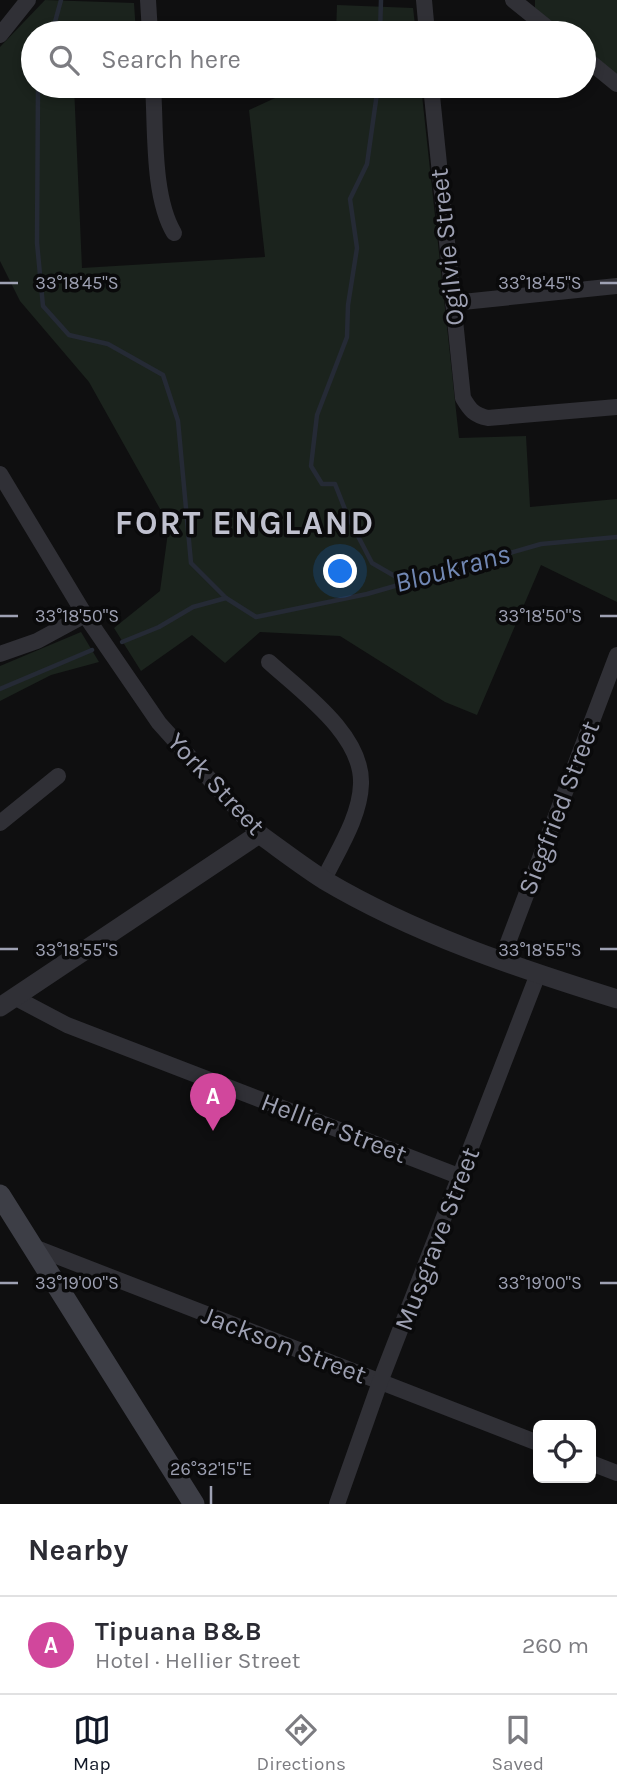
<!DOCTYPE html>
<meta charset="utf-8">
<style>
:root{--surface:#fff;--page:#f2f2f3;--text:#2b2b33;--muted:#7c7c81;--line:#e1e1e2;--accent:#111827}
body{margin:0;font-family:Karla,sans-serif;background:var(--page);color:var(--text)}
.controls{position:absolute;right:21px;bottom:21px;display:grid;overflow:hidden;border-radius:10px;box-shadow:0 4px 10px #0003}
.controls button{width:63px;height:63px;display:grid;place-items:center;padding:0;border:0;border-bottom:2px solid var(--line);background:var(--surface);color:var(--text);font:35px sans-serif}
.you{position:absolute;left:341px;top:572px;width:24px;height:24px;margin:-18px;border:5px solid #fff;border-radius:50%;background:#1a73e8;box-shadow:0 0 0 10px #1a73e833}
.badge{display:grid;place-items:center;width:46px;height:46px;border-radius:50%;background:var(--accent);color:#fff;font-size:23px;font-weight:700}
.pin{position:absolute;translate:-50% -58px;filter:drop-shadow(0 2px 4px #0008)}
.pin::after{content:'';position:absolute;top:37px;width:24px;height:21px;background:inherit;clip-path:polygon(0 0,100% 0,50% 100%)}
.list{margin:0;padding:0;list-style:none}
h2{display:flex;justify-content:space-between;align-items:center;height:91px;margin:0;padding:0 28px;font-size:30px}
h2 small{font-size:23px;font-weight:400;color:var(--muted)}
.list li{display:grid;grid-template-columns:46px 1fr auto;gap:21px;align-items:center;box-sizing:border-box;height:98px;padding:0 28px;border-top:2px solid var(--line)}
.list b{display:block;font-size:26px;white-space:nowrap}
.list p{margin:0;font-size:23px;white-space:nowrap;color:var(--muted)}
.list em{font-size:23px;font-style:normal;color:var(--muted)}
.icon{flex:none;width:38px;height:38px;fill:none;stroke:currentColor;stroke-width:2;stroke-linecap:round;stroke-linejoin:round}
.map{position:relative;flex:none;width:617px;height:1504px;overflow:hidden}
.search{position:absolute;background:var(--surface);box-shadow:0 4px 10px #0003;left:21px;right:21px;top:21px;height:77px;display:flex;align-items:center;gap:18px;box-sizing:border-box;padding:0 24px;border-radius:38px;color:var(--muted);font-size:26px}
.sheet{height:189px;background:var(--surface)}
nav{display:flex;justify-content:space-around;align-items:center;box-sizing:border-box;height:98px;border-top:2px solid var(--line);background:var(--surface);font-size:19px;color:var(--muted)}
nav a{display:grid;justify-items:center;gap:4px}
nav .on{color:var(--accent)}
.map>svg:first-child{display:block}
.green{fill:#1b231d}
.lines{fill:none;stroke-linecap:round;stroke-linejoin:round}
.stream{stroke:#252a35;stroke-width:4.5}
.minor{stroke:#303036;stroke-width:16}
.tertiary{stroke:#303036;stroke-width:19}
.secondary{stroke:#3d3e46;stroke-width:21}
.ticks{fill:none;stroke:#9ea1b3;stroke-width:2.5}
.labels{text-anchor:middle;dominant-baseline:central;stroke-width:7;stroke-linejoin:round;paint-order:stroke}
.street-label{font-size:26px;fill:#9ea1b3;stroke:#0a0a0b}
.water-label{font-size:28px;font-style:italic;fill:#7187b3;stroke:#0a0a0b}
.district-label{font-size:33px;font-weight:bold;letter-spacing:2px;fill:#c0c1cf;stroke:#0a0a0b}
.ticks-label{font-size:18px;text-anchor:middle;fill:#9ea1b3;stroke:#0a0a0b;stroke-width:7;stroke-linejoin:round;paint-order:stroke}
</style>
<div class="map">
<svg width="617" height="1504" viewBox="0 0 617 1504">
<rect width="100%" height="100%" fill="#0f0f10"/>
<!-- green -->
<g class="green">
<path d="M45,0L134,3L136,33H33V86H74L82,268L265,257L249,110L301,86H421L459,438L526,436L530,507L617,499V602L541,565L477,715L445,702L340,636L260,632L225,663L192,635L141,671L114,628L160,591L169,525L89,382L20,301L0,261V47Z"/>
<path d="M535,0H617V77L584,49V33H565L535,8Z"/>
<path d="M337,5L413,8L416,33H336Z"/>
<path d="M81,632L99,662L51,675L0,701V666Z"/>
</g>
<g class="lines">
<!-- stream -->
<g class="stream">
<path d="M52,33L61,0"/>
<path d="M380,33L381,0"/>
<path d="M38,86L37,243L43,306L69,335L108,344L163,375L178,421L191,563L226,598L256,617L367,594L541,544L617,537"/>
<path d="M378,86L367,164L350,199L357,248L348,305L347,337L317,415L311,466L322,484H335L348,517L372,563L405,582"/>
<path d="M122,642L159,627L193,607L226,598"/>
<path d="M0,689L92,650"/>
</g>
<!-- minor -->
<g class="minor">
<path d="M148,0L150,33"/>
<path d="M424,0L427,33"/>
<path d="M513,0L554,33"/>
<path d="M0,35L28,0"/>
<path d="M584,57L617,84"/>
<path d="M153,86C156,129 152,196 174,233"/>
<path d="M431,86L463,398C470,410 474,415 488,418L617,407"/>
<path d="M453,303L617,286"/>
<path d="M0,474L85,615L159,723L259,834"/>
<path d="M0,654L37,641L85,615"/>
<path d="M269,662C302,692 363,735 361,784C360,817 338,850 324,879"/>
<path d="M0,823L58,776"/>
<path d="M501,961L617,655"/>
<path d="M14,997L67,1025L461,1177"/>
<path d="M31,1246L538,1443"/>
<path d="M591,1463L617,1473"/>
<path d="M337,1504L380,1382L538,974"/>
</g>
<!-- tertiary -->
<path class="tertiary" d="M0,1007L259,834C280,849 302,866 324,880C415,934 517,968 617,999"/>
<!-- secondary -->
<path class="secondary" d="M0,1195L194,1504"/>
</g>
<!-- ticks -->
<path class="ticks" d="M0,283H18M600,283H617M0,616H18M600,616H617M0,949H18M600,949H617M0,1283H18M600,1283H617M211,1486V1504"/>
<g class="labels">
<!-- street labels -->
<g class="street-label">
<text transform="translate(447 247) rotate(-96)">Ogilvie Street</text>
<text transform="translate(216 784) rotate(47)">York Street</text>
<text transform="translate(559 808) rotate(-69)">Siegfried Street</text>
<text transform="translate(334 1128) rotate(21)">Hellier Street</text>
<text transform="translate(437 1239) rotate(-69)">Musgrave Street</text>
<text transform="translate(284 1345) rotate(21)">Jackson Street</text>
</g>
<!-- water labels -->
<g class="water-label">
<text transform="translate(452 568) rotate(-15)">Bloukrans</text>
</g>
<!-- district labels -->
<g class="district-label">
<text x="245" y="523">FORT ENGLAND</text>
</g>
</g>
<g class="ticks-label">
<text x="77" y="289">33°18'45"S</text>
<text x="540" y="289">33°18'45"S</text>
<text x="77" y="622">33°18'50"S</text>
<text x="540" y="622">33°18'50"S</text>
<text x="77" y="956">33°18'55"S</text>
<text x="540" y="956">33°18'55"S</text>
<text x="77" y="1289">33°19'00"S</text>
<text x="540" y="1289">33°19'00"S</text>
<text x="211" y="1475">26°32'15"E</text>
</g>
</svg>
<div class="controls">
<button><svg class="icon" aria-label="locate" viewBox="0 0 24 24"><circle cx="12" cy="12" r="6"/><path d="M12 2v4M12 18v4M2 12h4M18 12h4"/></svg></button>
</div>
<div class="you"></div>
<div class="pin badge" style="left:213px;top:1131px;background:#d1479c">A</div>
<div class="search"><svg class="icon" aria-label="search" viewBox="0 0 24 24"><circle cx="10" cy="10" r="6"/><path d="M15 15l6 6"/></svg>Search here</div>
</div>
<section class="sheet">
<h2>Nearby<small></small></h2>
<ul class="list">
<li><span class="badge" style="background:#d1479c">A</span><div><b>Tipuana B&amp;B</b><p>Hotel · Hellier Street</p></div><em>260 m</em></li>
</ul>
</section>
<nav>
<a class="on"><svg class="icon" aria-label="map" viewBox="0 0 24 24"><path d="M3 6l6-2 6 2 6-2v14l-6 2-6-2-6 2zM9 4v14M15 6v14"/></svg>Map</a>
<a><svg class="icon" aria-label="directions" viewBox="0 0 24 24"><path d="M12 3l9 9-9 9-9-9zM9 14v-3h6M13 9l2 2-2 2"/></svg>Directions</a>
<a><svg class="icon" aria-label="saved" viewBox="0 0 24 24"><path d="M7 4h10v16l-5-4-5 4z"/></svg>Saved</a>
</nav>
